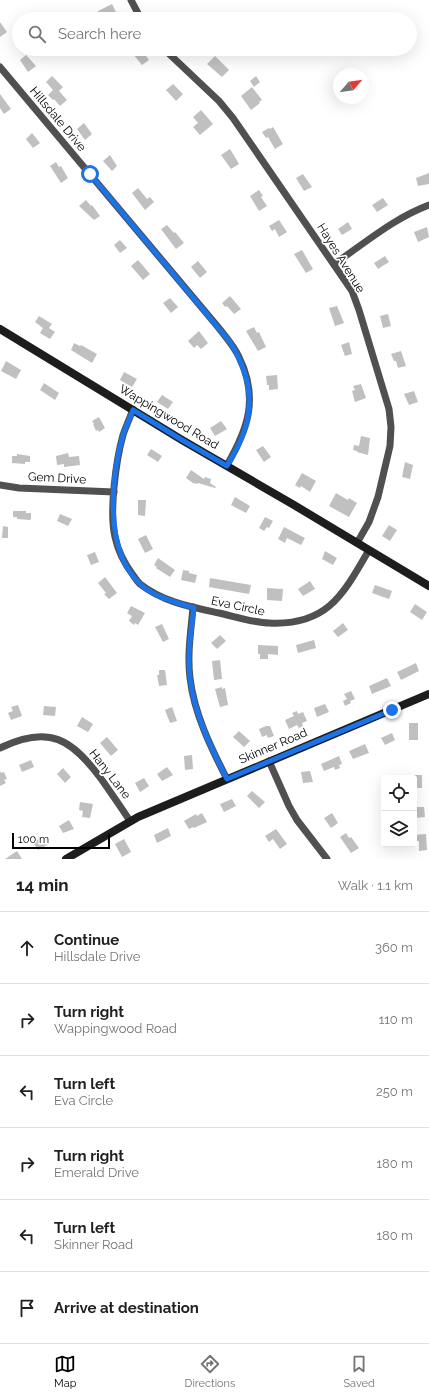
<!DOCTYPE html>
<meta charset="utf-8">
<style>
:root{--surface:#fff;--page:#f2f2f2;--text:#202124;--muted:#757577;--line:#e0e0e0;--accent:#000}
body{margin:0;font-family:Raleway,sans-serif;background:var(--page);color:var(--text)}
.controls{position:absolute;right:12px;bottom:12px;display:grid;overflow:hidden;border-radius:4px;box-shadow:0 4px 16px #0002}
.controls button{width:36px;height:36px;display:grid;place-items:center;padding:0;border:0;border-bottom:1px solid var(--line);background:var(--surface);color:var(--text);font:20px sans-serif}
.compass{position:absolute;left:333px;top:68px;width:36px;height:36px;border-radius:50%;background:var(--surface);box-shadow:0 4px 16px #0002;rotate:61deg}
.scale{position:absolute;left:12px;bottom:10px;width:98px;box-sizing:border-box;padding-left:4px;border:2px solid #000;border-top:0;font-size:11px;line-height:14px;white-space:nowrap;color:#000;-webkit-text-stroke:3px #fff;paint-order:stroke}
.stop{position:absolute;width:12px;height:12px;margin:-9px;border:3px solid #1a73e8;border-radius:50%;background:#fff}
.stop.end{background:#1a73e8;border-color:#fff;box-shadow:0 1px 4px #0008}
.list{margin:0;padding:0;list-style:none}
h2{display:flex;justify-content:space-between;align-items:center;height:52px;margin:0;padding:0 16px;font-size:17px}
h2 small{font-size:13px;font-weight:400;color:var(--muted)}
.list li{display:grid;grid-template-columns:26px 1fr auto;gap:12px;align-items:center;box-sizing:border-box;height:72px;padding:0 16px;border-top:1px solid var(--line)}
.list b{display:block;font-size:15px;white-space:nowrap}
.list p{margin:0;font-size:13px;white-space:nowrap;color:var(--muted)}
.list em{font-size:13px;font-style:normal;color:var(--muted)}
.icon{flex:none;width:22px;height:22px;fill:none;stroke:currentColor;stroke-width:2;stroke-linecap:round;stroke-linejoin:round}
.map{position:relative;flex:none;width:429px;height:859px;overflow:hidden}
.search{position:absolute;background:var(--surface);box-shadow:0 4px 16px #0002;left:12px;right:12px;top:12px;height:44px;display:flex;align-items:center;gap:10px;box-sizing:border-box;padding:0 14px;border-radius:22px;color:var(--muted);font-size:15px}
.sheet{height:484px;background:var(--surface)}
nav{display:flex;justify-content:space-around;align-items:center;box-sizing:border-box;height:56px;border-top:1px solid var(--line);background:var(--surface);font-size:11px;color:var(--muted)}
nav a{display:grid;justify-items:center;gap:2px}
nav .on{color:var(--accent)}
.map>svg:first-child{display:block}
.building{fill:#c0c0c0}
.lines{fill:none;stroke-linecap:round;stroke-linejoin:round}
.street{stroke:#505050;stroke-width:7}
.secondary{stroke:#1d1d1d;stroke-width:8}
.route{stroke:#1a73e8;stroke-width:5}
.labels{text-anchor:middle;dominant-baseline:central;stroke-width:3.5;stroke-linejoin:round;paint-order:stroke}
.street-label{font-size:12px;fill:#000;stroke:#fff}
</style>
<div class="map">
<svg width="429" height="859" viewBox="0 0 429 859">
<rect width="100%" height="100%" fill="#fff"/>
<!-- building -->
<g class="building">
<path d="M112,4L117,14L116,15L118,19H108L106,15L101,18L98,11Z"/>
<path d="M0,22L7,32L0,37Z"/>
<path d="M141,49L149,60L142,65L133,54Z"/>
<path d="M26,55L36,66L28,72L20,60Z"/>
<path d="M215,56L229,70L222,77L207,64Z"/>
<path d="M52,76L63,87L59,91L67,100L60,106L54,99L53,100L48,95L53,90L46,82Z"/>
<path d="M256,76L260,82L254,87L250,81Z"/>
<path d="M173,84L183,94L176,101L166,90Z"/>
<path d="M252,87L262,100L259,102L260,103L251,110L241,96Z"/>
<path d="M0,94L11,109L4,114L0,108Z"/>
<path d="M201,110L213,124L200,135L193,127L198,123L193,117Z"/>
<path d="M84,123L92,134L85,140L77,129Z"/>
<path d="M273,127L283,144L275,149L268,137L266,138L262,132L269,128L270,129Z"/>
<path d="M32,133L40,143L33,148L26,139Z"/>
<path d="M230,149L239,164L231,169L221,155Z"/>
<path d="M110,155L117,166L112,171L103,161Z"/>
<path d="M56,162L59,167L61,166L68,178L61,183L50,166Z"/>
<path d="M429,173V184L418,186L416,178Z"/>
<path d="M303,174L312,187L304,191L296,178Z"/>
<path d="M138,188L147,199L150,197L154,202L145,210L132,193Z"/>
<path d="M259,190L263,196L261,197L267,206L259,211L250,196Z"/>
<path d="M383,198L388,205L377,212L372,205Z"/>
<path d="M86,200L91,206L92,205L100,216L94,220L79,206Z"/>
<path d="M279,220L287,232L279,237L275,229L272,231L269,226Z"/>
<path d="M348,222L352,229L342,235L338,229Z"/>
<path d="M167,225L174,233L175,232L184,243L176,249L161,229Z"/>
<path d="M427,227L429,237L418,242L414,232Z"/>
<path d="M120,240L127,248L120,253L114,245Z"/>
<path d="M302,250L313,269L306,273L294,254Z"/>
<path d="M385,256L389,262L378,269L374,263Z"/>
<path d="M138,260L150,274L143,280L131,266Z"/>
<path d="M198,261L207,272L200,278L191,267Z"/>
<path d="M230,296L241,309L234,314L227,306L225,307L222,303Z"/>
<path d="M170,298L178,307L171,313L163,303Z"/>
<path d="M337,306L344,323L335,326L329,308Z"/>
<path d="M388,314L391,326L383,328L380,316Z"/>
<path d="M39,316L52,324L49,328L55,332L50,339L40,333L43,328L35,322Z"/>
<path d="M254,327L257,333L259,332L266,347L258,351L246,331Z"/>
<path d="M199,331L208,343L201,349L197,345L194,348L188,341Z"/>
<path d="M349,342L352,354L345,356L341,345Z"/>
<path d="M74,343L80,346L81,345L97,354L92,363L71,350Z"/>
<path d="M401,351L406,366L398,368L396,361H394L391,354Z"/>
<path d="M6,361L21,370L16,379L1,371Z"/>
<path d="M124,372L137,379L132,387L120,380Z"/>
<path d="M277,375L278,389L269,390V385H267L266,376Z"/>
<path d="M44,383L59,393L55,400L40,390Z"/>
<path d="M361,384L366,398L355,402L352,391L355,390L353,386Z"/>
<path d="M414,391L418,402L409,405L404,394Z"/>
<path d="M162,395L173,402L168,409L157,402Z"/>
<path d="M99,417L105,428L99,432L98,430L96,431L93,424H94L92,421Z"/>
<path d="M221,421L227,429L215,436L210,428Z"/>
<path d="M361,436L370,438L368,455L357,452V451L353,450L354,445L359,446Z"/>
<path d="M263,446L271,457L264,462L256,450Z"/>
<path d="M151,449L162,456L158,462L147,455Z"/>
<path d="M68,453L69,457L79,456L80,465L64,467V464L57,465L56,456Z"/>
<path d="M17,454L30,456V462H25V464L12,463V456H17Z"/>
<path d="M405,462L413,465L410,479L402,477Z"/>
<path d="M191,470L204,479L205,477L211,479L210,483L216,487L215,488L198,483L197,484L193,483L186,478Z"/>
<path d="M302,473L316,481L310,492L301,486L300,488L295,485Z"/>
<path d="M336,493L348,500L349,498L357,503L349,517L329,506Z"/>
<path d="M235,497L250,506L246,513L231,505Z"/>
<path d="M138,500H146L145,516L138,515Z"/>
<path d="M13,511H26V513H31V519L30,520L17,519V517H13Z"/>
<path d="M60,514L72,519L68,526L57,521Z"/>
<path d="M265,517L273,521L269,528L267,527L264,531L259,528Z"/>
<path d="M389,525L397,530L390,541L382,536Z"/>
<path d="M3,526L8,527V538H2Z"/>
<path d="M284,527L305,538L301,545L287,538L285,543L278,539Z"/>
<path d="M146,535L153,549L145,553L138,539Z"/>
<path d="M325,551L337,558L333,565L322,559Z"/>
<path d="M95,552L99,562L91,565L87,555Z"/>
<path d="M158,558L175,570L170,577L156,568L157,567L154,565Z"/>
<path d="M183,570L189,571V573L197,575L195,583L181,580Z"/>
<path d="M105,577L117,593L109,599L104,594L106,593L98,583Z"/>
<path d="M210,578L251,585L249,594L209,587Z"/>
<path d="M310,581L315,589L303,596L298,589Z"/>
<path d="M375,585L392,591L389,599L372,593Z"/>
<path d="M267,588L283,589L282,601L267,600Z"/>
<path d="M415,604L427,612L422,620L410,612Z"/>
<path d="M131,606L145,613L138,625L135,623L134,625L129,621L132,616L127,613Z"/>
<path d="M343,623L348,630L338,637L333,631Z"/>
<path d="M162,624L169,639L163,642L155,627Z"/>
<path d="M220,635L226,641L217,649L211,643Z"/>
<path d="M314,640L316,648L298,653L296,645Z"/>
<path d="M258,645L278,646V655L268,654V659H260V654H258Z"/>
<path d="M220,660L222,679L214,680L212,661Z"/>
<path d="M416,663L419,671L401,680L397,672Z"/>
<path d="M159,670H165L167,685L159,686L157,675H159Z"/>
<path d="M387,678L391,686L372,694L369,686Z"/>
<path d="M222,687V689L225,688L228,705L220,707L215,689Z"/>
<path d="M351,691L355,699L350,701L351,703L345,706L343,701L347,699L344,694Z"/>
<path d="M325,704L329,712L317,717L314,708Z"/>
<path d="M18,705L22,716L11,720L8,713L13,711L11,707Z"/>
<path d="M44,706L56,707L55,716L43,715Z"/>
<path d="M172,707L177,721L170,723L165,710Z"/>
<path d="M297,711L298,714L303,712L307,721L302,723L303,726L299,728L297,725L289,729L285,720L294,716L292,713Z"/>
<path d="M82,717L93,724L88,732L77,726Z"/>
<rect x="409" y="723" width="9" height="17"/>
<path d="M266,726H270L274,736L268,738L267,735L262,737L259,729Z"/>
<path d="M239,731L250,741L244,747L233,737Z"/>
<path d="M392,733L395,740L385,745L381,738Z"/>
<path d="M107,737L118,750L111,756L100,743Z"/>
<path d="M365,744L369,753L353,759L349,751Z"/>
<path d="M192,755L193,769L185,770L184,756Z"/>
<path d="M339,756L342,764L339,765L340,768L335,770L334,767L324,771L321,764Z"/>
<path d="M31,760L34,767L22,772L19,765Z"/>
<path d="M167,767L173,775L162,781L157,774Z"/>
<path d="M63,768L71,777L65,783L57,774Z"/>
<path d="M0,771L1,773L4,772L7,779L4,780L6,783L0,786Z"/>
<path d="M310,771L313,782L303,783L301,772Z"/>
<rect x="414" y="775" width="8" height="13"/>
<path d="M144,778L149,786L140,792L135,783Z"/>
<path d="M252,791L265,802L259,808L247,796Z"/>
<path d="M232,799L236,806L224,812L220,804Z"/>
<path d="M80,802L93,804L90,818L82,817L83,811L79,810Z"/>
<path d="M415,807H424L425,817L416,818Z"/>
<path d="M202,813L207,822L194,828L193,827L189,829L184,821L196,814L197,816Z"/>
<path d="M332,813L338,823L331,828L324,818Z"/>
<path d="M69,820L74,829L63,833L59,826Z"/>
<path d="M168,828L171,836L157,843L154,835Z"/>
<path d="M276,829L287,844L280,849L273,839L269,842L265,836Z"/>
<path d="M346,833L349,838L351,837L359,848L351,853L340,837Z"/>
<path d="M426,834L427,850L419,851V841H415L414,835Z"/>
<path d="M44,836L49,844L38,850L33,842Z"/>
<path d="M124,839L131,852L122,857L115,844Z"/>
<path d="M17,851L22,859H5Z"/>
</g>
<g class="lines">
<!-- street -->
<g class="street">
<path d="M131,0L141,19"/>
<path d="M164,49L219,101L233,118L352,291L359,310L389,409L391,427L390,446L378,497L369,522L357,543"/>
<path d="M0,67L218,327C225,336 234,346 239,357C259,398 248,429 227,465"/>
<path d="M334,264C365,243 394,218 429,205"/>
<path d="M133,409C130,418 126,426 123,435C116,460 109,512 115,537C118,551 124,563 133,575C135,578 137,581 140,584C163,602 191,607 219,613C233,616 255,623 269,623C327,626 343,595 369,550"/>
<path d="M0,485L19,488L114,492"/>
<path d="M193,607C191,631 187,654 190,678C194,713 211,748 227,779"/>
<path d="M0,748C49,724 72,739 102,780C111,793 121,807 130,821"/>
<path d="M269,761L289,806L297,820L327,859"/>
</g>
<!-- secondary -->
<g class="secondary">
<path d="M0,329L182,440L294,505L429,586"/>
<path d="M66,859L138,817L429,694"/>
</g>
</g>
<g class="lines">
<!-- route -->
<path class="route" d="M90,174L230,342C250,374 257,408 239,444C236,451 231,458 227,466L182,440L133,410C130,418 126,426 123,435C111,477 104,549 139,583C153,597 175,602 194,608C191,631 187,654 190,678C194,713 211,748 227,779L392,710"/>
</g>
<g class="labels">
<!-- street labels -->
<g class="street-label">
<text transform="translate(58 119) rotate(50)">Hillsdale Drive</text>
<text transform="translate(341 258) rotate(58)">Hayes Avenue</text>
<text transform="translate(169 417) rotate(31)">Wappingwood Road</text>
<text transform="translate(57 478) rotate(3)">Gem Drive</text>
<text transform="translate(238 606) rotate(12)">Eva Circle</text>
<text transform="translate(273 746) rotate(-23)">Skinner Road</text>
<text transform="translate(110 774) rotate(52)">Hany Lane</text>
</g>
</g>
</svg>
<div class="controls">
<button><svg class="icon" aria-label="locate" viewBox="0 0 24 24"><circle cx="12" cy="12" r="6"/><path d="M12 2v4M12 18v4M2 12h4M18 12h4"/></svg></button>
<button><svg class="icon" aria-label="layers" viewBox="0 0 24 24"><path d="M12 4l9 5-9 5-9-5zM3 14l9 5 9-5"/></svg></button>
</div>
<svg class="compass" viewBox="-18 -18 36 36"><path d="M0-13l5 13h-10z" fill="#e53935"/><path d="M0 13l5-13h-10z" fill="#757577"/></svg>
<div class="scale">100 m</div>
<div class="stop" style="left:90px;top:174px"></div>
<div class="stop end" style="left:392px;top:710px"></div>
<div class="search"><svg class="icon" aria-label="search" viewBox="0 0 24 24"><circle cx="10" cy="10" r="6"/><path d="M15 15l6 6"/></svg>Search here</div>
</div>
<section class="sheet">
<h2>14 min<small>Walk · 1.1 km</small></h2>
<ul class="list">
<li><svg class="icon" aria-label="ahead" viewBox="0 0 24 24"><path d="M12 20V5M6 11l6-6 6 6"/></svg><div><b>Continue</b><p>Hillsdale Drive</p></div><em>360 m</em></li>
<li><svg class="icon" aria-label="right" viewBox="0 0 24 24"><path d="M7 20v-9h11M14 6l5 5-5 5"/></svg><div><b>Turn right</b><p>Wappingwood Road</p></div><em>110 m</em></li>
<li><svg class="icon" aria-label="left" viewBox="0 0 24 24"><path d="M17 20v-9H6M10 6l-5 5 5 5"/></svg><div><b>Turn left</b><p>Eva Circle</p></div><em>250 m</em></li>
<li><svg class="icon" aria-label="right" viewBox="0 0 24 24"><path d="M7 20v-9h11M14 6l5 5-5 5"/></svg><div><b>Turn right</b><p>Emerald Drive</p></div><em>180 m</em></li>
<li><svg class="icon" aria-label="left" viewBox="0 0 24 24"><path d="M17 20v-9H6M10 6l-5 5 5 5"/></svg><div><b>Turn left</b><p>Skinner Road</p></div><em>180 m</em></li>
<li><svg class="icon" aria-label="arrive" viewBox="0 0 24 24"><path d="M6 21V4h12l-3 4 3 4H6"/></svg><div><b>Arrive at destination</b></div></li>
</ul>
</section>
<nav>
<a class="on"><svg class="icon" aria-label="map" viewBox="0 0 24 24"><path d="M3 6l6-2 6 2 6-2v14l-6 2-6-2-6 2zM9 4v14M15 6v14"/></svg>Map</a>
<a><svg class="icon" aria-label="directions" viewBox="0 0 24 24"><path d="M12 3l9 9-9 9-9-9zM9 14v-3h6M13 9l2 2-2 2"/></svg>Directions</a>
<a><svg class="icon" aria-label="saved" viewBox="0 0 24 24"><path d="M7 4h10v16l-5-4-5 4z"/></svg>Saved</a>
</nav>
